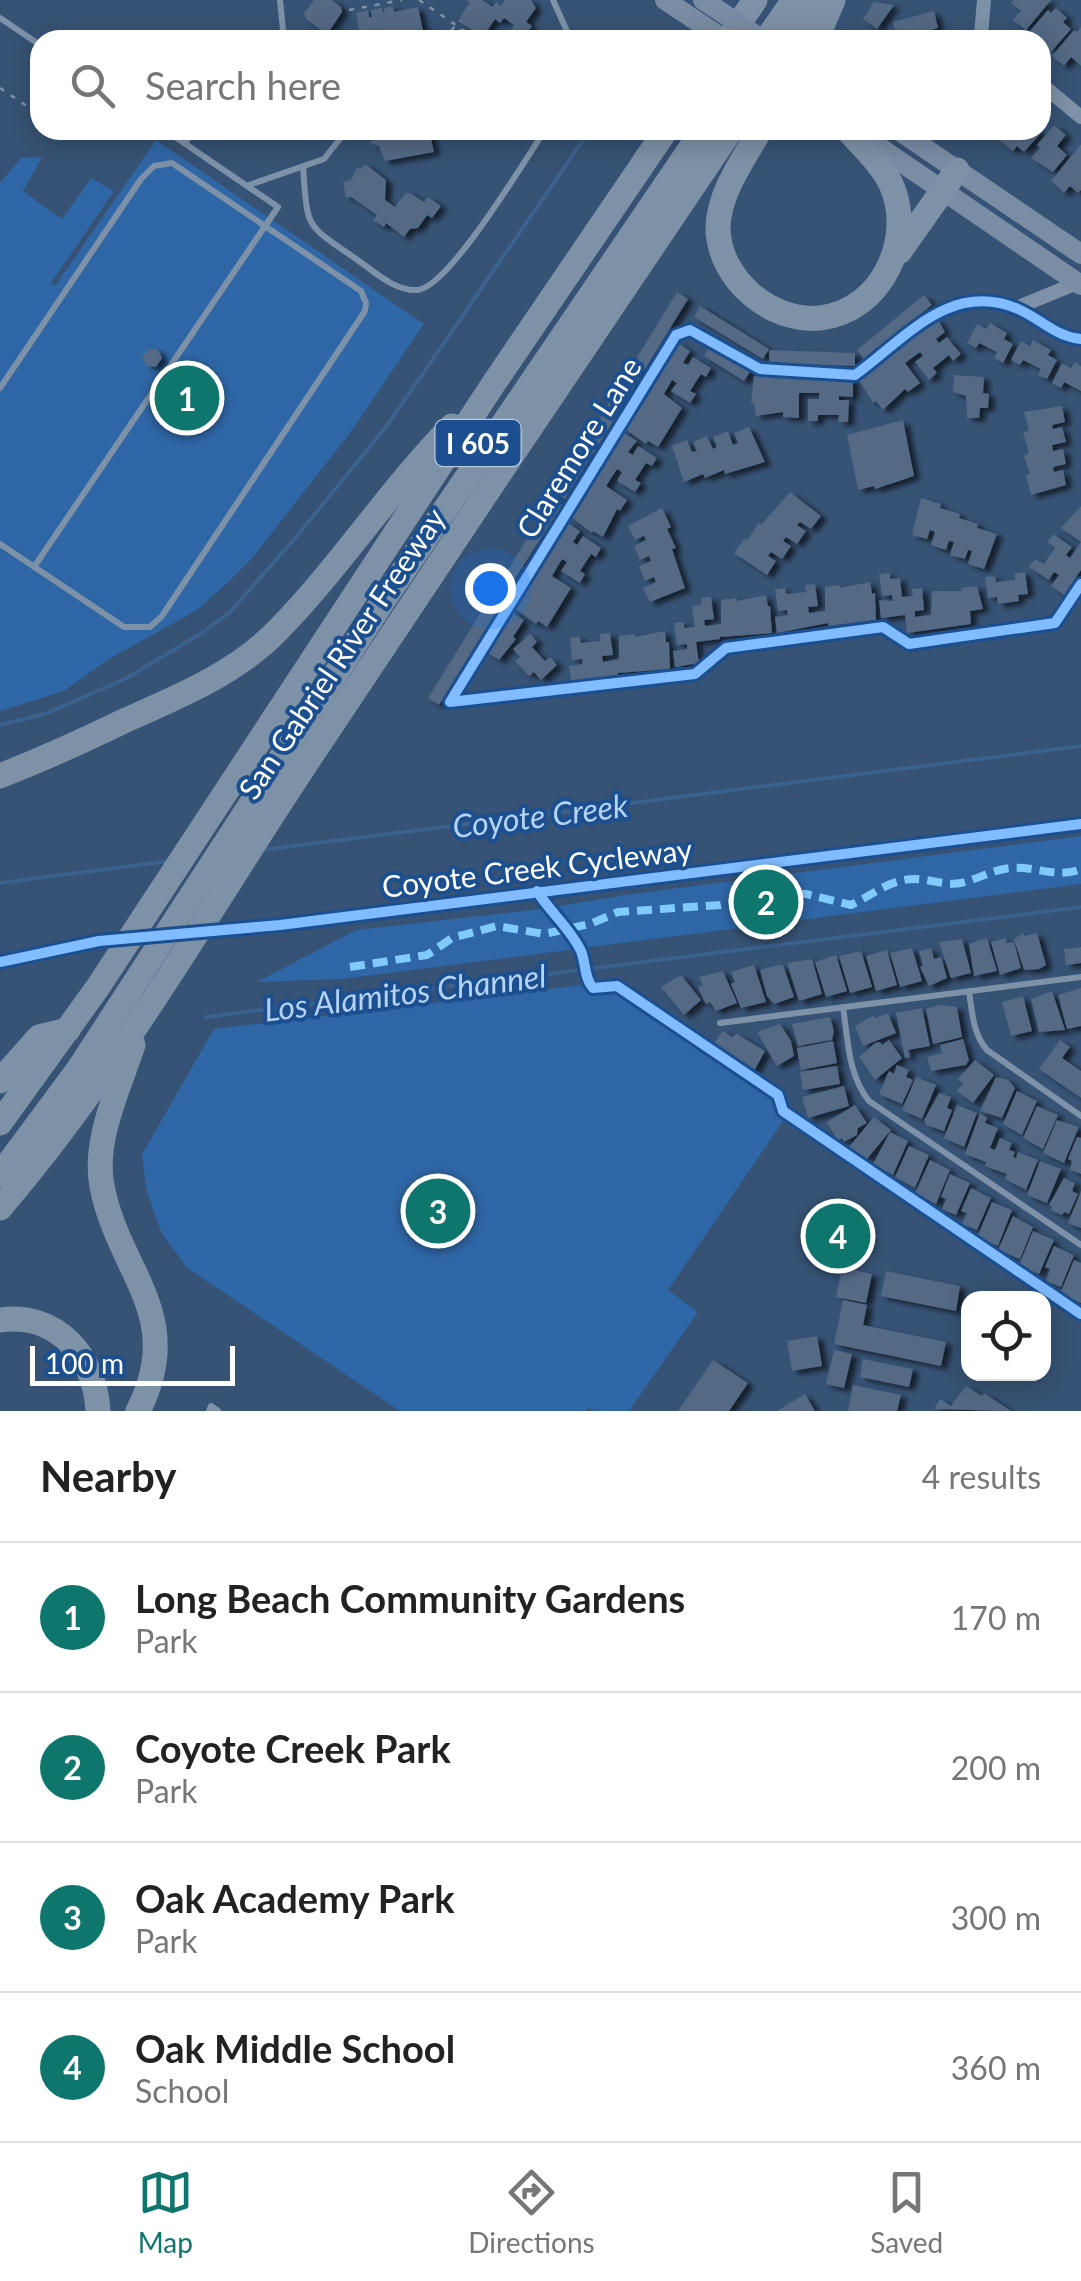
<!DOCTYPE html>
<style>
:root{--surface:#fff;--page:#f6f6f6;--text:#222;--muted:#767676;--line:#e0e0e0;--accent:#0f766e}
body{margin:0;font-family:Lato,sans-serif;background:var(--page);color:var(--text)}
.controls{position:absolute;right:30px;bottom:30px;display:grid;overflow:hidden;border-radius:20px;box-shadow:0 5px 25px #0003}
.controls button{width:90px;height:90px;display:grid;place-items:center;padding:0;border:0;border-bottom:2px solid var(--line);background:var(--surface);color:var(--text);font:50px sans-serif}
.scale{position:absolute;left:30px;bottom:25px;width:205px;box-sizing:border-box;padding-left:10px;border:5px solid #fff;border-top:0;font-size:28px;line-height:35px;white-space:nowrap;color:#fff;-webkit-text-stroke:8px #1b4f8f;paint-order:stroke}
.you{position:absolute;left:490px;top:588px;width:35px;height:35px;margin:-25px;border:8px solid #fff;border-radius:50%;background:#1a73e8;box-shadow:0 0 0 15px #1a73e833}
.badge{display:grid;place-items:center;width:65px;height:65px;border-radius:50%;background:var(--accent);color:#fff;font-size:32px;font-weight:700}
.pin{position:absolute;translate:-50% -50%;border:5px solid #fff;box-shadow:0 2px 10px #0006}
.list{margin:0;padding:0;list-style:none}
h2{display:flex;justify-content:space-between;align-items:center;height:130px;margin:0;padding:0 40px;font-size:42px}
h2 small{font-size:32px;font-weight:400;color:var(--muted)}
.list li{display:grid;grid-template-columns:65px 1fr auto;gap:30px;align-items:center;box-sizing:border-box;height:150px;padding:0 40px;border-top:2px solid var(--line)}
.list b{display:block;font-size:38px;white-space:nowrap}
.list p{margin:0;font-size:32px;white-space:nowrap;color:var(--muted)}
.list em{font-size:32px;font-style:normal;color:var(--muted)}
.icon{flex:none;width:55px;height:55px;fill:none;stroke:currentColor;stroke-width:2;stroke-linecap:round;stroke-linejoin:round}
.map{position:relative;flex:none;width:1081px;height:1411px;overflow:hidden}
.search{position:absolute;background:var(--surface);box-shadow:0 5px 25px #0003;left:30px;right:30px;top:30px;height:110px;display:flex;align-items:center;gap:25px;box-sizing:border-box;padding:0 35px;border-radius:30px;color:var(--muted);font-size:38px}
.sheet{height:730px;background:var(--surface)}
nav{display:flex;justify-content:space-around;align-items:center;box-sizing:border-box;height:140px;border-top:2px solid var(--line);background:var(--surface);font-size:28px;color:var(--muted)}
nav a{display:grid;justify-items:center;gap:5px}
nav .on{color:var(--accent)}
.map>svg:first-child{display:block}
.green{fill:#2f66a5}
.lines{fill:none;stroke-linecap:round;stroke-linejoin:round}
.stream{stroke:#3b618d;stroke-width:4}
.building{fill:#526984;filter:url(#shadow)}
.path{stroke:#7d92a8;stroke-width:2.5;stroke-dasharray:5 8;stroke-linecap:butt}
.service{stroke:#7d92a8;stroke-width:6}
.minor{stroke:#7d92a8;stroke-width:14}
.secondary{stroke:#798da4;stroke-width:20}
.motorway{stroke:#7e92a7;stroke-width:25}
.secondary-bridge{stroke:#798da4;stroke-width:20}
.quiet{stroke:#80caff;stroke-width:8;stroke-dasharray:15 8;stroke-linecap:butt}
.cycleway-casing{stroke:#1b4f8f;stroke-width:16}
.cycleway{stroke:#80bcff;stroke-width:10}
.labels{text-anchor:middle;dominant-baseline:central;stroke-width:8;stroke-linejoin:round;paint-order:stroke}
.shield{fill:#1b4f8f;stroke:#bbcadd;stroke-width:2.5}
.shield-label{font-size:28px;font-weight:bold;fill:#fff}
.street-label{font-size:30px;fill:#fff;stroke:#1b4f8f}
.water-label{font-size:32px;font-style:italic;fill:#b5d3f5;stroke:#1b4f8f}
</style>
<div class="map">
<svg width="1081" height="1411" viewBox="0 0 1081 1411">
<defs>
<filter id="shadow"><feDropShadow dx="6" dy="3.5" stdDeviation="2.5" flood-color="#0009"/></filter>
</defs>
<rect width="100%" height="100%" fill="#365274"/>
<!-- green -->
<g class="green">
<path d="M156,140L424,324L353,429L254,556L227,583L197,610L109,659L64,691L0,711V183L21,158L42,157L23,191L62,219L91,178L114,191L51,283L55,286Z"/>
<path d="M1081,836V884L342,979L257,982L356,930L541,909L632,894Z"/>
<path d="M583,985L591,992H619L774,1097L778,1112L786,1117L668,1290L698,1312L629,1411H594L588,1408L586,1411H400L187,1268L161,1232L146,1189L142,1154L214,1029Z"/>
</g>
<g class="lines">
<!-- stream -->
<g class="stream">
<path d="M0,725L45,714L125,679L202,633L231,611L297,536L389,423L590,130"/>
<path d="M262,850L1081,746"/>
<path d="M0,883L169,861"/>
<path d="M206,1017L1081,907"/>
</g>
</g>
<!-- building -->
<g class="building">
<path d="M314,0H332L341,7L342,12L330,30L324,32L306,19L304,13Z"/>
<path d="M466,0H482L493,7L496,2L501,6L505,0H531L536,8L526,22L532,26L526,35L521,37L511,30L514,25L504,18L500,23L495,19L485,34L480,35L461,23L460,17L470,2Z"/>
<path d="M1014,0H1051L1026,30L1013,20L1021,11L1011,3Z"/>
<path d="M874,2L894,5L877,29L863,19Z"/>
<path d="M393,6L394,12L418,7L425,40H352L359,30L356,13L368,10L369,17H372L371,10L382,8L383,14L385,8Z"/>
<path d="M1056,8L1067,18L1063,22L1071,29L1051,52L1030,31L1048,10L1051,13Z"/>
<path d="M934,11L938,28L919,34L920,40H897L893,22Z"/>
<path d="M1081,27V66L1071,57L1064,66L1052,56L1074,30L1077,32Z"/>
<path d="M1054,125L1066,135L1057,146L1067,155L1053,172L1031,158L1040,148L1037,145Z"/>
<path d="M429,130L434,152L385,161L379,146L370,143L377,137L376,131Z"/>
<path d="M1006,130H1038L1041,133L1024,152L1017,146L1013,151L998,139Z"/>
<path d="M1081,144V190L1078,193L1070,186L1064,193L1051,181Z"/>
<path d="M365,164L386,180L385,200L395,207L405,194L410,193L424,202L428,197L441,206L432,218L427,215L418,228L410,229L404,237L386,223L384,227L373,220L377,215L351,197L346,198L343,182L351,180L357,167L361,169Z"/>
<path d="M677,292L688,299L628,397L617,390Z"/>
<path d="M924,295L932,305L864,359L857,350Z"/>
<path d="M700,306L769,349L763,359L694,317Z"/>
<path d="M937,318L945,332L936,339L939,343L947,337L961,354L953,361L949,355L933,368L937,373L929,380L915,362L923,356L920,352L905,363L920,383L908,392L905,389L883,410L876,401L873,403L859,380L896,351L901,350L900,348Z"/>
<path d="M990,323L1007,333L1004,339L1013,344L1003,363L994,358L997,352L979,343L976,348L967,343L977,324L986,329Z"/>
<path d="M1033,340L1051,350L1048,355L1057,360L1047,379L1038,375L1041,369L1023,360L1020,365L1011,360L1021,341L1030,346Z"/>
<path d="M677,343L690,351L683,363L688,365L693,357L711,368L706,377L701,374L690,391L696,394L690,403L671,391L677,383L672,380L664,394L682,408L658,447L648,441L646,444L624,428L654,385L652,383Z"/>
<path d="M711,344L752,369L744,381L704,356Z"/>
<path d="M148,349L158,350L162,358L156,367L147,366L142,358Z"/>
<path d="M769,350L855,353V366L769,363Z"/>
<path d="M1075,362L1081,366V391L1064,382L1061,388L1052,383L1062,363L1071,368Z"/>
<path d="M954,375L984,377L983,393L989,394L988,408H980L979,418H967L966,396L953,392Z"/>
<path d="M754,376L801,377V380L806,377L853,379V397L839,396V400H849L848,422H838L839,415H818V421H808V399H819V393H799V418L783,417V412L756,416L754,403H751Z"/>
<path d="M614,395L625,402L565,499L554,493Z"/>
<path d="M1062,406L1065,422L1052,425L1053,429L1062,427L1066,442L1052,445L1053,451L1063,449L1066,464L1053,467L1054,472L1063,470L1066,485L1031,495L1026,475L1030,474L1024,456L1029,453L1023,432L1029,431L1024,412Z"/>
<path d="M903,420L914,476L875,489L874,486L858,490L847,435Z"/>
<path d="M749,427L765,462L725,474L724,470L705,478L703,474L684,482L672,446L687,440L692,452L697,451L693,442L707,436L713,449L717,447L713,437L728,431L733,445L738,443L734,433Z"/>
<path d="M622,432L637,441L628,452L633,455L638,446L657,458L652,466L646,463L635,480L641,483L635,492L617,481L622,472L617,469L606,486L627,500L620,511L617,509L603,537L593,531L592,533L570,516L594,476L599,474L597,472Z"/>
<path d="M790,492L821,516L811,529L800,522L797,525L806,531L797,544L786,537L783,541L791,546L782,559L771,552L768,556L776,561L767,575L734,553L744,539H748L758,524H762Z"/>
<path d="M552,498L562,505L499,604L492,596Z"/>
<path d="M921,498L941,504L940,508L960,514L959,518L978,524L977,528L997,534L984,569L968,564L972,551L968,550L965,559L950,555L954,542L949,541L946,550L931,545L935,532L930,530L927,539L912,535Z"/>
<path d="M1081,506V570L1064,595L1051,586L1059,575L1054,572L1049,580L1029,567L1035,559L1044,564L1055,548L1048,542L1053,534L1072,547L1066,555L1070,558L1081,542L1061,528Z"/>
<path d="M662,508L671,527L667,529L676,548L672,549L685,588L650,602L643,588L656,582L654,577L645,581L639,566L651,561L649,556L640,560L634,546L646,540L644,536L635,540L628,526Z"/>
<path d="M566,522L580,531L573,542L577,545L583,536L601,548L596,557L591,554L580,571L585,574L580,583L561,571L567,562L562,559L552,576L571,588L547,627L538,621L536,624L513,607L544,564L541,563Z"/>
<path d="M1025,572L1028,594L1018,595L1019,601L998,604L997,597L988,598L985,577L995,576L996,582L1015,580V573Z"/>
<path d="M890,573V579L900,578L902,597L913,596L912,589L922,588L924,610L915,611V617L931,615L932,591H962L961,588L977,586L983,609L970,611L971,624L907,633L905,615L881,618L879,600L893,601L892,595L882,596L879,574Z"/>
<path d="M870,582L872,594L875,593L876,620L829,626L828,623L777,633L775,617L788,615L787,610L778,611L775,589L785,588L786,594L806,592L805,585L815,584L818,606L808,607L809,613L825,611V587L840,585V588Z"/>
<path d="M766,595L768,606H770L772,633L720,637V639L696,642L699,663L675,667L673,651L687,649V644L677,645L674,623L684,622V628L695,627L692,606L701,605V598L711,597L714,619L704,620L705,626L721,624V600L736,598L737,601Z"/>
<path d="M488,601L499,608L439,705L428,698Z"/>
<path d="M511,612L524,620L513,637L516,639L499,660L487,652Z"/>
<path d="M665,631L666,642H669L670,669L618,673V676L571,681L569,666L583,664L582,659L572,660L570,638L580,637L581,643L600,641V634L610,633L613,655L602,656L603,662L619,659V636L635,634V637Z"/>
<path d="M530,634L537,642L532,647L545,661L550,657L557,665L541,680L534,672L529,676L515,661L520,657L513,649Z"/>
<path d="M1023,933L1024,936L1037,933L1046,965L1039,969L1024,970L1014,939Z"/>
<path d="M987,938L997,971L974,976L969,944Z"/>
<path d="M1006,938L1007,943L1014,942L1021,968L1000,975L991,942Z"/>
<path d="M962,939L971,973L951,978L939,942Z"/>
<path d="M1081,947V963L1066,965L1064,949Z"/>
<path d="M912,948L922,981L900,987L890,953Z"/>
<path d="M931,948L934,959L941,957L947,978L929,986L920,967L923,966L919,951Z"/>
<path d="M887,950L897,985L876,991L866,956Z"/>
<path d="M861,951L872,987L850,993L839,956Z"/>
<path d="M836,955L847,991L826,997L815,962Z"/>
<path d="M812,959L822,994L799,1001L787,963Z"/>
<path d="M754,965L766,1002L741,1008L731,984L735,982L731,972Z"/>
<path d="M777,965H783L794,997L774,1004L767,996L760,970Z"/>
<path d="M723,971L737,1003L716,1011L710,1002L707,1004L704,1001L698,987L703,985L699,977Z"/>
<path d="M681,975L701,1000L684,1015L661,987Z"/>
<path d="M1081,988V1026L1067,1029L1058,995Z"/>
<path d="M1052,991L1065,1030L1039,1032L1031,999Z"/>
<path d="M1023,996L1032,1031L1011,1036L1002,1002Z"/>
<path d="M940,1005L957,1007L962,1037L933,1044L926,1009Z"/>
<path d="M922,1008L930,1046L908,1050L910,1057L905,1058L896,1013Z"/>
<path d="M888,1013L896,1033L863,1046L855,1026L874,1015L875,1018Z"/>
<path d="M830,1017L834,1031L832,1040L798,1046L792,1024Z"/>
<path d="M780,1024L791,1041L794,1056L777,1066L757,1032Z"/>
<path d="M723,1031L732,1037L737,1034L765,1051L754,1071L714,1043Z"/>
<path d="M963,1039L969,1060L966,1065L931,1071L927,1057L942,1053L940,1045Z"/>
<path d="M889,1040L902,1058L875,1080L859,1057L875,1043L880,1042L882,1045Z"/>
<path d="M1060,1040L1070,1047L1062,1058L1081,1071V1098L1039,1069Z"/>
<path d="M833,1041L837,1063L801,1070L797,1048Z"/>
<path d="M975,1060L994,1075L973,1103L957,1091L963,1084L958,1079Z"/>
<path d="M897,1065L909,1070L906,1077L913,1080L902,1104L879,1094L889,1071L894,1074Z"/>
<path d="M837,1066L840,1084L803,1090L800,1072Z"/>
<path d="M916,1077L936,1085L922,1119L902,1110Z"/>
<path d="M996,1077L1008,1080L1015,1088L1002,1118L980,1111Z"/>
<path d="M844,1086L849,1106L808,1118L802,1097Z"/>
<path d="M1017,1091L1037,1101L1022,1135L1003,1124Z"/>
<path d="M939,1093L951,1097L947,1108L952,1110L944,1131L926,1125L924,1120Z"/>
<path d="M855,1105L867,1123L858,1128L857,1135L844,1142L842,1138L838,1141L827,1122Z"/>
<path d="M957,1105L977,1113L964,1147L944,1138Z"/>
<path d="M1037,1106L1058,1115L1043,1149L1023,1138Z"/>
<path d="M980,1113L987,1118L985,1123L998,1128L990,1148L995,1150L1000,1138L1012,1143L1009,1150L1015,1152L1013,1157L1016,1158L1018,1152L1038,1160L1026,1190L1005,1179L1007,1174L985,1166L986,1162L965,1154Z"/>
<path d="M874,1117L891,1130L867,1159L849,1147Z"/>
<path d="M1057,1120L1079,1127L1064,1163L1043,1153Z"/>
<path d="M890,1132L908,1141L893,1175L873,1164Z"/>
<path d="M1077,1137L1081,1138V1174L1070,1170L1072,1161L1068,1159Z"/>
<path d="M909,1146L929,1155L915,1188L895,1177Z"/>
<path d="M930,1160L950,1170L936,1204L915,1193Z"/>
<path d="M1040,1161L1061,1169L1047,1203L1027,1195Z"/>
<path d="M950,1174L970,1183L956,1215L942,1209L946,1199L941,1197Z"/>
<path d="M1064,1178L1075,1183L1072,1191L1078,1194L1069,1214L1064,1212L1062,1215L1051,1210L1052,1207L1049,1205Z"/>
<path d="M971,1188L991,1198L977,1230L962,1224L967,1213L961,1211Z"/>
<path d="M1081,1191V1228L1068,1223Z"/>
<path d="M992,1202L1012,1210L998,1246L977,1237Z"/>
<path d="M1013,1216L1033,1227L1020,1259L998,1250Z"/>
<path d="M1033,1231L1054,1240L1039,1274L1019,1265Z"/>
<path d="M1054,1246L1074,1255L1061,1287L1046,1281L1050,1269L1045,1267Z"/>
<path d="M1074,1260L1081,1263V1303L1060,1294Z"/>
<path d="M842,1267L872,1274L866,1303L836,1297Z"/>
<path d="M886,1271L960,1286L956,1311L881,1296Z"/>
<path d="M843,1300L867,1305L863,1325L946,1342L941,1366L834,1344Z"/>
<path d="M817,1336L822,1366L792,1371L787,1341Z"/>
<path d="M834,1350L852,1354L844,1388L826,1384Z"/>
<path d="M863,1359L913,1369L909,1387L860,1377Z"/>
<path d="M713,1360L748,1383L729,1411H678Z"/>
<path d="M853,1385L901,1395L897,1411H848Z"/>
<path d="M966,1386L982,1396L984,1393L1011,1411L934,1409L940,1399L951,1406Z"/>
<path d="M805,1394L815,1411H777Z"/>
</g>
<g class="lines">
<!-- path -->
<g class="path">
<path d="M419,0L478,40"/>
<path d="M349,10L402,0"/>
<path d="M461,29L462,40"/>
<path d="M442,40L461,20"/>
<path d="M516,40L519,36"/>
<path d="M0,88L40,115"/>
</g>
<!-- service -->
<g class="service">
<path d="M280,0L284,40"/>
<path d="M553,0L571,40"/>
<path d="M0,18L40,45"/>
<path d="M185,143L194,130"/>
<path d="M303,167C308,230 304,223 356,259C374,271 394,291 417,290C448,289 525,160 545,130"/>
<path d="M249,185L324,159L347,130"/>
<path d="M0,388L141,179L154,166L172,163L361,291L366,303L365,311L162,616L150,627H124L0,544"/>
<path d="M34,567L278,207L165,130"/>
<path d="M969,991C972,1012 973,1034 987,1050L1081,1116"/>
<path d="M843,1007C848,1040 848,1075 869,1101L1081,1245"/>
<path d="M720,1023L1081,977"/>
<path d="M209,1411L211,1406L218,1411"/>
</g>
<!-- minor -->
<g class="minor">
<path d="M984,0L981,35L987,40"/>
<path d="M1041,84L1081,117"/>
<path d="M1016,308L1077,283"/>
<path d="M1081,339C1056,337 1041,319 1018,309C950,280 905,339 855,375L760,369L690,330L676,335L450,702L695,674L726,648L883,627L909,644L1055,623L1081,584"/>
</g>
<!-- secondary -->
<g class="secondary">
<path d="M665,0L725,40"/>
<path d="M898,130L1081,254"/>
<path d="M860,134L1081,285"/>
</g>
<!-- motorway -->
<g class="motorway">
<path d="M728,40L755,0"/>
<path d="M766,40L794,0"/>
<path d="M791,40L818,0"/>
<path d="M816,40L833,0"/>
<path d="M760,130C744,159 719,192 718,227C718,278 770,323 820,318C883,311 915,237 891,184C881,163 862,147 848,130"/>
<path d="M900,251L957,170"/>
<path d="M0,776C43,759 85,740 126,720C180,696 236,673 277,631C340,567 389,490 452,426"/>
<path d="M133,1045C119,1088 93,1140 102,1186C118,1272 187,1315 138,1411"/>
<path d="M0,1081L39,1037L68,1030"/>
<path d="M0,1123L98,987L494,383L666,130"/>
<path d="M0,1175L78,1070L385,598L703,130"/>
<path d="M0,1208C120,1068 211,906 313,753C451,544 591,338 731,130"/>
<path d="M0,1320C58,1312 95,1357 98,1411"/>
</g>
<!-- secondary-bridge -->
<path class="secondary-bridge" d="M703,0L763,40"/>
<!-- quiet -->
<path class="quiet" d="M350,967L427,955L452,938L497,926L544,934L590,924L618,912L720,905L779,893L806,894L851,905C873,895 889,879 915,879C929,879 947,886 961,883C979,879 993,869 1012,868C1036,866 1058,879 1081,869"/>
<defs>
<g id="cycleway">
<path d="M1081,339C1056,337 1041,319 1018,309C950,280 905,339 855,375L760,369L690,330L676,335L450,702L695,674L726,648L883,627L909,644L1055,623L1081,584"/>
<path d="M537,891C550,912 570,928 581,951C586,963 584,978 593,988L617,986L778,1095L783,1111L1081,1314"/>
<path d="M0,962L99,941L280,925L1081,824"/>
</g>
</defs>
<!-- cycleway casing -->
<use href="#cycleway" class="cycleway-casing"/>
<!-- cycleway -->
<use href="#cycleway" class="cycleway"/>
</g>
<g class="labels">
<!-- shield labels -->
<rect class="shield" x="435.5" y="420" width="85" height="46" rx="8"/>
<g class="shield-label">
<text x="478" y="443">I 605</text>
</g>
<!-- street labels -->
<g class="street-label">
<text transform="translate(578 447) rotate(-58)">Claremore Lane</text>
<text transform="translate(341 653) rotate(-56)">San Gabriel River Freeway</text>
<text transform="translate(537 867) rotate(-7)">Coyote Creek Cycleway</text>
</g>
<!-- water labels -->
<g class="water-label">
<text transform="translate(540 815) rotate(-7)">Coyote Creek</text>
<text transform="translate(405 992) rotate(-7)">Los Alamitos Channel</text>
</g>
</g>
</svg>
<div class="controls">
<button><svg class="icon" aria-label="locate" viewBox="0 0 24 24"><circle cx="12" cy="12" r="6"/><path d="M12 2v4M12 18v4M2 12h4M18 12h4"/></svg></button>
</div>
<div class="scale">100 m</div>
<div class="you"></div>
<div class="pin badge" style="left:187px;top:398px">1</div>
<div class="pin badge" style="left:766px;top:902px">2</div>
<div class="pin badge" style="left:438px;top:1211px">3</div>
<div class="pin badge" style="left:838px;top:1236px">4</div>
<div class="search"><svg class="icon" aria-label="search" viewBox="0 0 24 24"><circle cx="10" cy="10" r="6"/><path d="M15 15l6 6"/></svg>Search here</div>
</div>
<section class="sheet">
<h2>Nearby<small>4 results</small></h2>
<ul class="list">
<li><span class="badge">1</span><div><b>Long Beach Community Gardens</b><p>Park</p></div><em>170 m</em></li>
<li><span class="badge">2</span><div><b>Coyote Creek Park</b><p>Park</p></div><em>200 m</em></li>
<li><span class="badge">3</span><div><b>Oak Academy Park</b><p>Park</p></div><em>300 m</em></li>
<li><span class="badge">4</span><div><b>Oak Middle School</b><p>School</p></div><em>360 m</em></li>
</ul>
</section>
<nav>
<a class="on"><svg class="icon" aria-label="map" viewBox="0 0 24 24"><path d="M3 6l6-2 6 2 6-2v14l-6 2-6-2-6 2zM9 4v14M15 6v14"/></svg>Map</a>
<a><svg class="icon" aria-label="directions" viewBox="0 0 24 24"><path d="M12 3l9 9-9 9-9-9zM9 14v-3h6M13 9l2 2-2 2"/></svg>Directions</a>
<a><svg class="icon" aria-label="saved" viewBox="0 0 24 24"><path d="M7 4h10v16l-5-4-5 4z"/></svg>Saved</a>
</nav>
